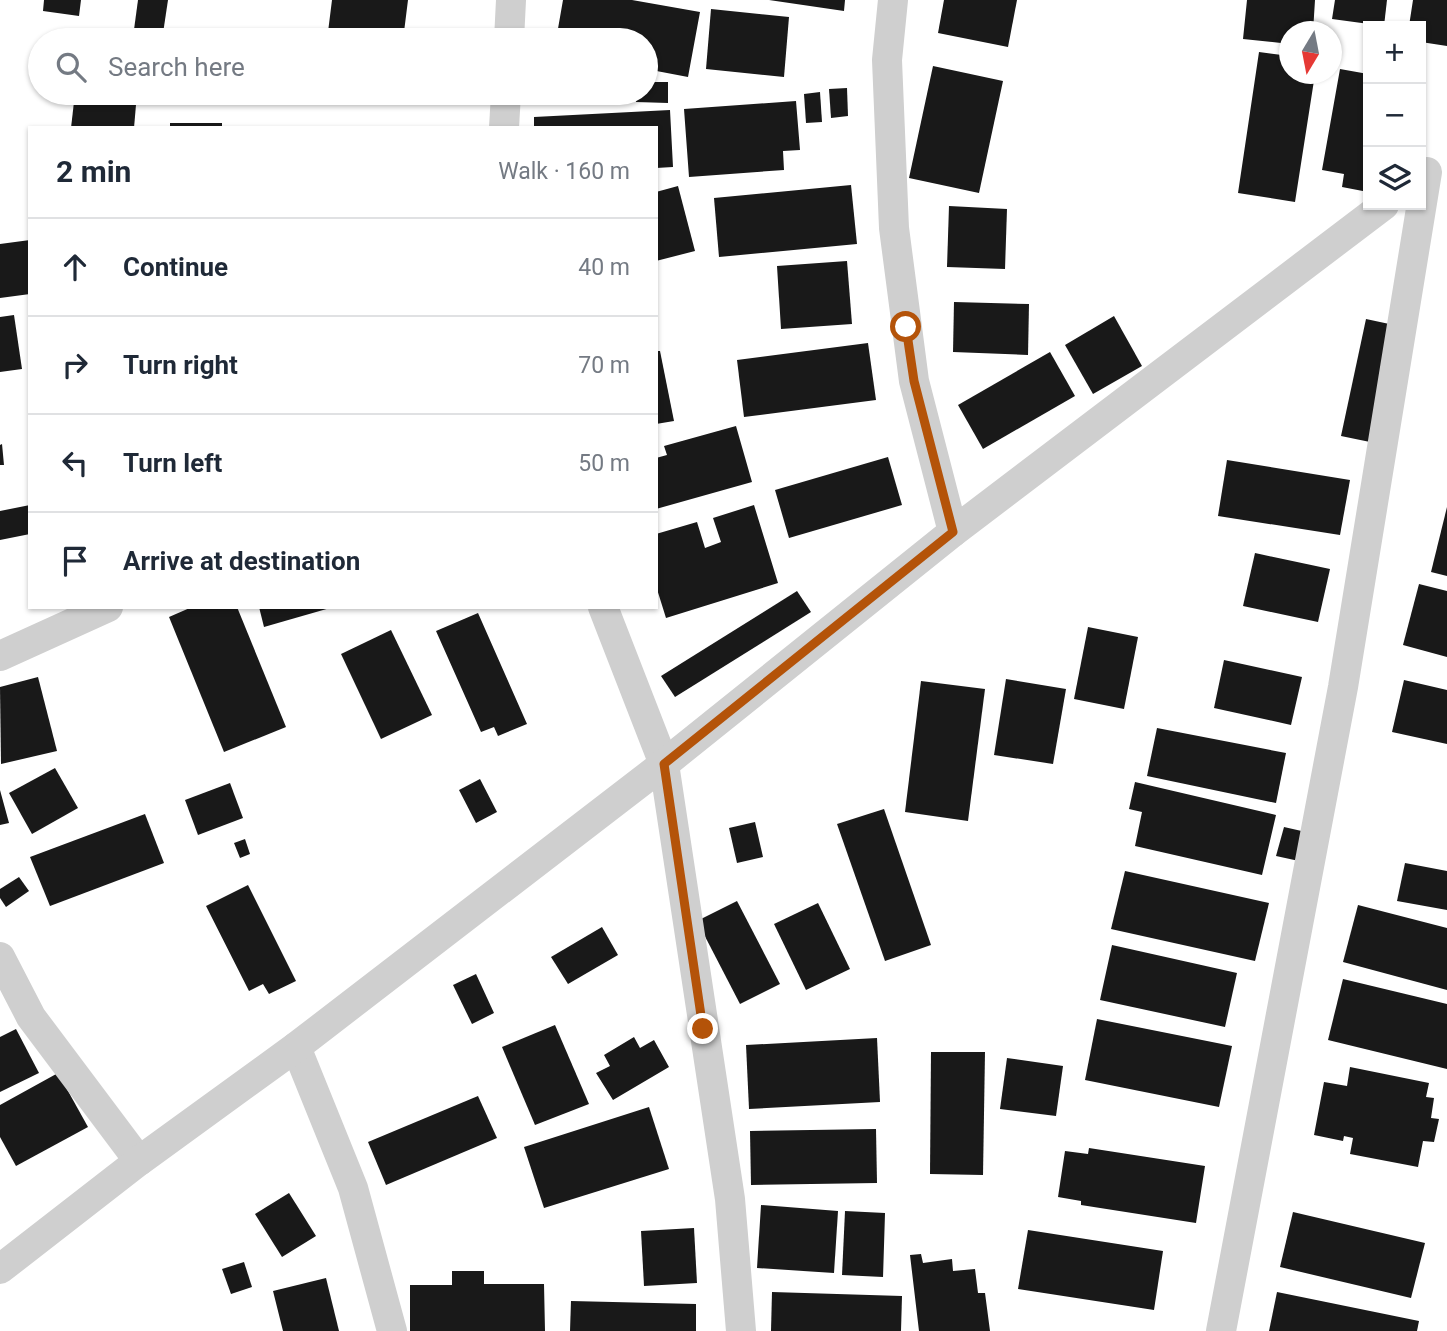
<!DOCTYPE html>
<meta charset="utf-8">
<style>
:root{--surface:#fff;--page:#f2f2f3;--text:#1f2937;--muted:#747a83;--line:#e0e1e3}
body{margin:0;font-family:Roboto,sans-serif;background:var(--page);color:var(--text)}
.controls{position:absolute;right:21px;top:21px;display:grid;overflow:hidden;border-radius:0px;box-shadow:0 2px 5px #0004}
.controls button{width:63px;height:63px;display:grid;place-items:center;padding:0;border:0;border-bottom:2px solid var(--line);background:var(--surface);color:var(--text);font:35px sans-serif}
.compass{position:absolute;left:1279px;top:21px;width:63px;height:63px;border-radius:50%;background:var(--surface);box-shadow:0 2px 5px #0004;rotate:190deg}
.stop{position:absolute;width:21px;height:21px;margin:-16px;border:5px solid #b45309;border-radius:50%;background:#fff}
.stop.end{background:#b45309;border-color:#fff;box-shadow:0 2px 7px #0008}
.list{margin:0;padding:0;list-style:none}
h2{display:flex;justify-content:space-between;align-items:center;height:91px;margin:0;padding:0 28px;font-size:30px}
h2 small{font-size:23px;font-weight:400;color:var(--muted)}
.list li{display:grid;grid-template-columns:46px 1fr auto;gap:21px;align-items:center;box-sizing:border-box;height:98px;padding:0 28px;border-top:2px solid var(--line)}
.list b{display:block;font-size:26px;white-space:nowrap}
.list em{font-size:23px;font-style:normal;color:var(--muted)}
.icon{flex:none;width:38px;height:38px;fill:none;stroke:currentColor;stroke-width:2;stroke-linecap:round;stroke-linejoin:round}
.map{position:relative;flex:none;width:1447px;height:1331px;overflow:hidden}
.search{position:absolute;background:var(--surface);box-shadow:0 2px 5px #0004;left:28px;top:28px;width:630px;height:77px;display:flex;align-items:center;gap:18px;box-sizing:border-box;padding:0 24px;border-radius:38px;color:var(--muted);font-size:26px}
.panel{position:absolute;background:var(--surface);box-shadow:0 2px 5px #0004;left:28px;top:126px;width:630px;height:483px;border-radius:0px}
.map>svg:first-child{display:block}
.building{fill:#191919}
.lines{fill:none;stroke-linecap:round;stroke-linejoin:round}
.street{stroke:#cfcfcf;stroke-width:30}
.route{stroke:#b45309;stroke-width:9}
</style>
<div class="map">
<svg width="1447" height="1331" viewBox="0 0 1447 1331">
<rect width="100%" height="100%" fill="#fff"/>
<!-- building -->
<g class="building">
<path d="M44,0H81L79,16L43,11Z"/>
<path d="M138,0H168L162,40L133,37Z"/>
<path d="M332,0H408L403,40H327Z"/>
<path d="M563,0H632L700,12L688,77L646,69V40H556Z"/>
<path d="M769,0H845L844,11Z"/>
<path d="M944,0H1017L1008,47L938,33Z"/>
<path d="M1247,0H1315L1313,32H1290V44L1243,39Z"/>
<path d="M1335,0H1387L1384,26L1332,19Z"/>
<path d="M1413,0H1447V46L1421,42V26H1409Z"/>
<path d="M711,9L789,17L784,77L706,69Z"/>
<path d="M1259,52L1290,56V74H1315L1295,202L1238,193Z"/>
<path d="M933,66L1003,81L979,193L909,178Z"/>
<path d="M1340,69L1368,74V192L1342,187L1344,174L1322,170Z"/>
<path d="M646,82H668V103L636,102L637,93H646Z"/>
<path d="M847,88L848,116L831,118L829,89Z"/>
<path d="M820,92L822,122L806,123L804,94Z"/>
<path d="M75,93H137L134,128H71Z"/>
<path d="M796,101L800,150L783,151L784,170L689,177L684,109Z"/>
<path d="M670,110L673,167L656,168V128H534V117Z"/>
<rect x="170" y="123" width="52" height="5"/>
<path d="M851,185L857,244L719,257L714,198Z"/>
<path d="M678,186L695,251L656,261V192Z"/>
<path d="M949,206L1007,209L1005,269L947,267Z"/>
<path d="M30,240V294L0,298V244Z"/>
<path d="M847,261L852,324L781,329L777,266Z"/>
<path d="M954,302L1029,304L1028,355L953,352Z"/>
<path d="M14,315L22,369L0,372V317Z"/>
<path d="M1114,316L1142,366L1093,394L1065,345Z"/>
<path d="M1366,319L1394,325L1370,442L1341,436Z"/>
<path d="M868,343L876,400L744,417L737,360Z"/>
<path d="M656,351H660L674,421L656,424Z"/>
<path d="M1050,352L1075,396L983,449L958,405Z"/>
<path d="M736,426L752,482L656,509V458L667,455L664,446Z"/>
<path d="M2,444L4,465H0V445Z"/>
<path d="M888,457L902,505L789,538L775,490Z"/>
<path d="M1227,460L1350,480L1340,535L1218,516Z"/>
<path d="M30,505V534L0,540V511Z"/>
<path d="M754,505L778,583L666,618L656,586V534L697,522L705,548L721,542L713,518Z"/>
<path d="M1447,507V576L1431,572Z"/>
<path d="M1255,553L1330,569L1318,622L1243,606Z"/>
<path d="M1419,584L1447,591V657L1403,645Z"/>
<path d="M797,591L811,612L675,697L661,676Z"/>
<path d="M192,607H237L286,727L224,752L169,617Z"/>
<path d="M259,607H330V608L264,627Z"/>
<path d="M478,613L527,724L498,736L494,727L481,732L436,631Z"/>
<path d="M1088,627L1138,637L1124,709L1074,699Z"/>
<path d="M391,630L432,715L381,739L341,654Z"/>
<path d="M1224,660L1302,677L1291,725L1214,708Z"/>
<path d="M38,677L57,751L1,764L0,687Z"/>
<path d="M1006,679L1066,689L1053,764L994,755Z"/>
<path d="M1404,680L1447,690V744L1392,732Z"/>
<path d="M921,681L985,689L968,821L905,812Z"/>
<path d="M1157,728L1286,753L1276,803L1147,776Z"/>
<path d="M55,768L78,808L32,834L9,793Z"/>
<path d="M480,779L497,812L476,823L459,790Z"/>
<path d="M1135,782L1276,815L1262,875L1135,846L1142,812L1129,809Z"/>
<path d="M230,783L243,818L198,835L185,800Z"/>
<path d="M0,790L9,823L0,825Z"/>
<path d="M884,809L931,945L885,961L837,824Z"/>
<path d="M145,814L164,863L50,906L30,857Z"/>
<path d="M755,822L763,857L737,863L729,828Z"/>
<path d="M1284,827L1306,832L1299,861L1276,856Z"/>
<path d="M245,839L250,854L240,858L234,843Z"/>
<path d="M1405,863L1447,871V910L1397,901Z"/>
<path d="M1125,871L1269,903L1255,961L1111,929Z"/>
<path d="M19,877L29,891L6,907L0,898V889Z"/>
<path d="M248,885L296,981L269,994L263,984L249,991L206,906Z"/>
<path d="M737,901L780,984L740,1004L697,921Z"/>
<path d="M818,903L850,969L806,990L774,924Z"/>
<path d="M1358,905L1447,928V990L1343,962Z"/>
<path d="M602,927L618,955L568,984L551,957Z"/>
<path d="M1112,945L1237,973L1225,1027L1100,1000Z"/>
<path d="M476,974L494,1013L472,1024L453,985Z"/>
<path d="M1343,979L1447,1004V1069L1328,1040Z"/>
<path d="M1097,1019L1232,1046L1219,1107L1085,1080Z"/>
<path d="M555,1025L589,1104L535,1125L502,1047Z"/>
<path d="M16,1029L39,1073L0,1092V1037Z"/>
<path d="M634,1037L640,1048L654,1040L669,1067L613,1100L596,1073L610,1066L604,1055Z"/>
<path d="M877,1038L880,1102L749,1109L746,1045Z"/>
<path d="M931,1052H985L983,1175L930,1174Z"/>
<path d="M1007,1058L1063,1066L1056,1116L1000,1109Z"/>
<path d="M1350,1067L1429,1083L1426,1097L1434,1098L1431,1118L1439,1119L1434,1142L1423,1141L1418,1167L1350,1154L1353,1138L1344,1136L1343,1141L1314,1135L1324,1082L1347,1086Z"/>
<path d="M58,1073L88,1127L16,1166L0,1137V1105Z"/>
<path d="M478,1096L497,1138L386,1185L368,1142Z"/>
<path d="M649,1107L669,1169L544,1208L524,1147Z"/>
<path d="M876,1129L877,1183L751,1185L750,1131Z"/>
<path d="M1089,1148L1205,1166L1196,1223L1081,1205V1201L1058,1197L1065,1151L1088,1154Z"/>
<path d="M289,1193L316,1236L282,1257L255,1214Z"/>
<path d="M761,1205L838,1211L834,1273L757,1268Z"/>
<path d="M845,1211L885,1213L883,1277L842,1275Z"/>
<path d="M1293,1212L1425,1243L1411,1298L1280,1267Z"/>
<path d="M694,1228L697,1283L644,1286L641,1231Z"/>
<path d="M1028,1230L1163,1251L1154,1310L1018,1289Z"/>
<path d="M921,1254L923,1263L952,1259L953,1271L975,1269L978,1293H985L990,1331H919L910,1255Z"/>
<path d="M244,1262L252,1287L231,1294L222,1269Z"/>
<path d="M452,1271H484V1284H544L545,1331H410V1285H452Z"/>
<path d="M326,1278L339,1331H283L273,1291Z"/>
<path d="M772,1292L902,1296L901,1331H771Z"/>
<path d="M1277,1292L1419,1321L1417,1331H1269Z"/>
<path d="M571,1301L696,1304V1331H570Z"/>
</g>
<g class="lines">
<!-- street -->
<g class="street">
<path d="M893,0L887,60L894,228L914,381L953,532"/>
<path d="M509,40L511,0"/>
<path d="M504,128L506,93"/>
<path d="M603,607L664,764L730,1199L741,1331"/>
<path d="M0,656L108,607"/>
<path d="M0,957L31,1017L139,1161"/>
<path d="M296,1047L353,1188L392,1331"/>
<path d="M0,1269L139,1161L296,1047L664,764L953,532L1384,205"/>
<path d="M1221,1331L1343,687L1427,172"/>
</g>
</g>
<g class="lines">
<!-- route -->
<path class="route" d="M703,1029L664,764L953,532L914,381L906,327"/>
</g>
</svg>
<div class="controls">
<button>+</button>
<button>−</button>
<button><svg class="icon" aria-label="layers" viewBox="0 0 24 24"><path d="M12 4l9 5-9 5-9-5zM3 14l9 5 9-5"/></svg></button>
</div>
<svg class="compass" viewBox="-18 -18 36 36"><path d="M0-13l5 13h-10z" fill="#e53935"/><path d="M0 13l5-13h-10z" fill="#747a83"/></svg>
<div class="stop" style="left:906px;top:327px"></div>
<div class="stop end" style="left:703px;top:1029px"></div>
<div class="search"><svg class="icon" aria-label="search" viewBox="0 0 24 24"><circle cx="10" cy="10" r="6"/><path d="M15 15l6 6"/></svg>Search here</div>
<section class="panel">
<h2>2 min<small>Walk · 160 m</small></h2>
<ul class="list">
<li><svg class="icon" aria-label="ahead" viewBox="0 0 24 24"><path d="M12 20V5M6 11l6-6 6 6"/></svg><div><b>Continue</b></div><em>40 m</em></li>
<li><svg class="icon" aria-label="right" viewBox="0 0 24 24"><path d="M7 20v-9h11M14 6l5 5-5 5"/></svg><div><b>Turn right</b></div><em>70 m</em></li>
<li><svg class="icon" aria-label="left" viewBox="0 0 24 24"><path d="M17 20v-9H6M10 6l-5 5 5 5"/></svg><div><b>Turn left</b></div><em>50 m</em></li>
<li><svg class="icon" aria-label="arrive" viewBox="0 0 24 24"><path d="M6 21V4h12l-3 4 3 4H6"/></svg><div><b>Arrive at destination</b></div></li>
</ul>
</section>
</div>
